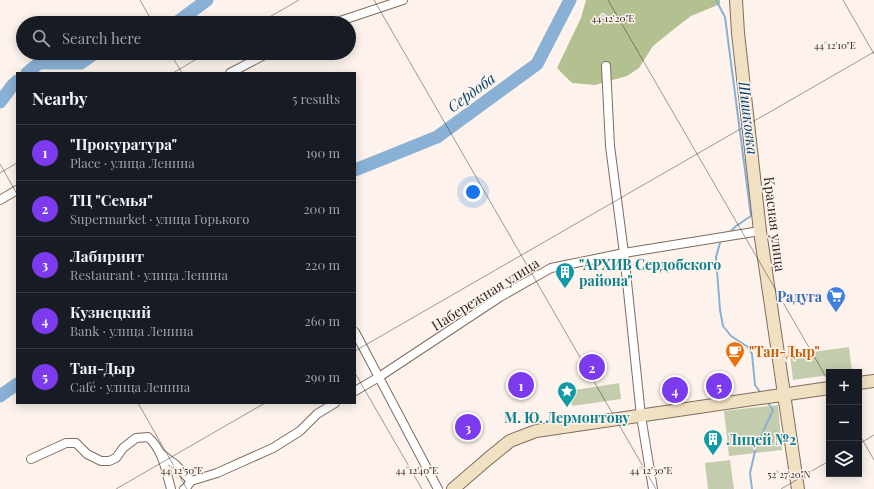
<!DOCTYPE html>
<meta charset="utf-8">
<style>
:root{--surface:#171b24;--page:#242831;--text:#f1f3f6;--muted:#9ea1a6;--line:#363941;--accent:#7c3aed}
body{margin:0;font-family:"Playfair Display",serif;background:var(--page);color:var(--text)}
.controls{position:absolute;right:12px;bottom:12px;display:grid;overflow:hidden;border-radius:0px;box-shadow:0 2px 10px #0003}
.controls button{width:36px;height:36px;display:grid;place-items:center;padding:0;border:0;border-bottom:1px solid var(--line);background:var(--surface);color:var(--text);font:20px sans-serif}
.you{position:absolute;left:473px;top:192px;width:14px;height:14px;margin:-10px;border:3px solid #fff;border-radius:50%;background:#1a73e8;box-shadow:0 0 0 6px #1a73e833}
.badge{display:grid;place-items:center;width:26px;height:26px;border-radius:50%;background:var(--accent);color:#fff;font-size:13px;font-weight:700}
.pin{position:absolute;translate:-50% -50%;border:2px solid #fff;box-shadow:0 1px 4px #0006}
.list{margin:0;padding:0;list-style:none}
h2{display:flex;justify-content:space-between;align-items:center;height:52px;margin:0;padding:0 16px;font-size:17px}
h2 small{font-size:13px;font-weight:400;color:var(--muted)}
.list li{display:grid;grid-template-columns:26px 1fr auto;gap:12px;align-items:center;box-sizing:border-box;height:56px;padding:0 16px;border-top:1px solid var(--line)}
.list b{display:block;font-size:15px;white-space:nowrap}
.list p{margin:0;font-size:13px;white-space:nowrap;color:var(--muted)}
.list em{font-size:13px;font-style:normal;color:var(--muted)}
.icon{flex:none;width:22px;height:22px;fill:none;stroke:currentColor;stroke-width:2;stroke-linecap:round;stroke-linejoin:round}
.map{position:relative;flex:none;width:874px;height:489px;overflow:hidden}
.search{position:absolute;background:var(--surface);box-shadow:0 2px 10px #0003;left:16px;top:16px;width:340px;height:44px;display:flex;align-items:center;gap:10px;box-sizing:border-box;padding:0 14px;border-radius:22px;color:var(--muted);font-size:15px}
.panel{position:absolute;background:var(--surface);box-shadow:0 2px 10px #0003;left:16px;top:72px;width:340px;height:332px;border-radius:0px}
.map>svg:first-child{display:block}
.green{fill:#c3ccac}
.forest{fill:#b3c08f}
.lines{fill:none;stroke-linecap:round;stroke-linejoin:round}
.stream{stroke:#89b0d5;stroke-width:2}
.river{stroke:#89b0d5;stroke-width:13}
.street-casing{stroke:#816c5d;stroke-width:10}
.secondary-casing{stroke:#816c5d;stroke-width:14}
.street{stroke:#fff;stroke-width:8}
.secondary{stroke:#f1e1c3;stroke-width:12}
.ticks{fill:none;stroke:#302720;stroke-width:1;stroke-opacity:0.45}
.labels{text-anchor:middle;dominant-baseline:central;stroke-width:3;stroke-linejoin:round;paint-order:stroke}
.street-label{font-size:14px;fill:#302720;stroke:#fdf3ec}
.culture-label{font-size:14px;font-weight:bold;fill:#0d838f;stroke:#fdf3ec;text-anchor:start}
.shop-label{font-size:14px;font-weight:bold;fill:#366cbe;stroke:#fdf3ec;text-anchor:end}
.food-label{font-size:14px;font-weight:bold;fill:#c56008;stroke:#fdf3ec;text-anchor:start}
.water-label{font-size:15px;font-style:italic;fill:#004270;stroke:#fdf3ec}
.ticks-label{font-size:10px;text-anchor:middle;fill:#302720;stroke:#fdf3ec;stroke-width:3;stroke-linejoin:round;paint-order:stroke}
</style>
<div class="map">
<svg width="874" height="489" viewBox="0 0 874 489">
<rect width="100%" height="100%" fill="#fdf3ec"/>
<!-- green -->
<g class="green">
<path d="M849,347L852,372H829V375L793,380L790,355Z"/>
<path d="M619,383L621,399L572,406L569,391Z"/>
<path d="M778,405L782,450L729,456L724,411Z"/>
<path d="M730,460L734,489H708L705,463Z"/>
</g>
<!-- forest -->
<path class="forest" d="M586,0H720V4L691,16L674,29L653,46L639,68L627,76L595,85L572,83L557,68L581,18Z"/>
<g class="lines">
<!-- stream -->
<g class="stream">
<path d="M716,0L725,17L751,216L736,226L731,231"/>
<path d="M720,243L716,257L720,310L723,326L731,336L748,347L752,354L755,385L760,392"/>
<path d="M752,489L750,473L756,447L773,410L768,403"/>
</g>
<!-- river -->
<g class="river">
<path d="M176,23L207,0"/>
<path d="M27,73L39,63H81L95,53"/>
<path d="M0,102L12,86L17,81"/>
<path d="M355,170L437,137L537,64L570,0"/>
<path d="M0,396L17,384"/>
</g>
<defs>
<g id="street">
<path d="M334,23L403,0"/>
<path d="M606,66L610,146L624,253L641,416L653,489"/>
<path d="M230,73L268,53"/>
<path d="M0,200L17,190"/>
<path d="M355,332L438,489"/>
<path d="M355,391L379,377L500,297L551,268L624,253L760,231"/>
<path d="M160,453L176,465L191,481"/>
<path d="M31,459L66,443H76L87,454L101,461H109L116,458L123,448L136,438L148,437C163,450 166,471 171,489"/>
<path d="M184,489L186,488L191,481L217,473L273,448L300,431L317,414L335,403"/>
</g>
<g id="secondary">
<path d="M736,0L738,33L760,231L798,489"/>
<path d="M859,383L874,381"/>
<path d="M453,489L489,458L510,441L536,431L829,388"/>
</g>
</defs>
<!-- street casing -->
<use href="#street" class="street-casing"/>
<!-- secondary casing -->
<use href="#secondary" class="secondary-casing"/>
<!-- street -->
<use href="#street" class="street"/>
<!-- secondary -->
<use href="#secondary" class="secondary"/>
</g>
<!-- ticks -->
<path class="ticks" d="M140,0L153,23M374,0L656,489M608,0L829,382M843,0L874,54M259,23L299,0M170,53L182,73M173,73L207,53M0,164L17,194M0,173L17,163M355,351L874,52M355,373L422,489M138,403L187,489M859,434L874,460M859,444L874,435M116,489L265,403M781,489L829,461"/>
<!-- icons -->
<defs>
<symbol id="building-pin" viewBox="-11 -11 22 30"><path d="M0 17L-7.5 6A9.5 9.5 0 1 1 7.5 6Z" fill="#0f9aa8" stroke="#fdf3ec"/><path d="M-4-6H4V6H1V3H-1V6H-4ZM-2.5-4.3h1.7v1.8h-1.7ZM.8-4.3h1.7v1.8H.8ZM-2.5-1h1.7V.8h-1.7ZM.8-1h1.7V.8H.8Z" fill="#fff"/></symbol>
<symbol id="supermarket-pin" viewBox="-11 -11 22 30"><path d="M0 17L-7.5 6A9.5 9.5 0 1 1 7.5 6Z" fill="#3f7fe0" stroke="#fdf3ec"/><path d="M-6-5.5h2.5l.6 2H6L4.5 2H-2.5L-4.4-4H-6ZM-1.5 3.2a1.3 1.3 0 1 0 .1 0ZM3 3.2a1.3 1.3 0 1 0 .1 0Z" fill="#fff"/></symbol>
<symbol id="cafe-pin" viewBox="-11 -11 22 30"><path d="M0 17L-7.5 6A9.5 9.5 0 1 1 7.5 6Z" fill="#e8710a" stroke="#fdf3ec"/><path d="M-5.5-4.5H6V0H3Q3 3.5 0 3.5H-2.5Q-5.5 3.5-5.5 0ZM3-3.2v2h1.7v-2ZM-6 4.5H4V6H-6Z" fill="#fff"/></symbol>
<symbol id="sight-pin" viewBox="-11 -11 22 30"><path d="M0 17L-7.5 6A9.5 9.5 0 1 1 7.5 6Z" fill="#0f9aa8" stroke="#fdf3ec"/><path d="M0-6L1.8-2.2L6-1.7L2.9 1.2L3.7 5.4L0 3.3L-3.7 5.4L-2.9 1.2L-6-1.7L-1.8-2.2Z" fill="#fff"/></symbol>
</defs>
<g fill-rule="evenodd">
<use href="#building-pin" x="554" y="261" width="22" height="30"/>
<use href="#supermarket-pin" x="825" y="285" width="22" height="30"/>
<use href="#cafe-pin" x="724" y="340" width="22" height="30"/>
<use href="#sight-pin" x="556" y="380" width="22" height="30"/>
<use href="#building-pin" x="702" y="428" width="22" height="30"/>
</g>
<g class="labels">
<!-- street labels -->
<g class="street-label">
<text transform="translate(775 224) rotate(83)">Красная улица</text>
<text transform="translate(485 294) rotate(-32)">Набережная улица</text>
</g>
<!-- culture labels -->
<g class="culture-label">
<text x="579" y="264">"АРХИВ Сердобского<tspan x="579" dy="16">района"</tspan></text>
<text x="567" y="417" text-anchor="middle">М. Ю. Лермонтову</text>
<text x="727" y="439">Лицей №2</text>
</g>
<!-- shop labels -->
<g class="shop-label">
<text x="822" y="296">Радуга</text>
</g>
<!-- food labels -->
<g class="food-label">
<text x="749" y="351">"Тан-Дыр"</text>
</g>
<!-- water labels -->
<g class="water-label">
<text transform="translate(471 92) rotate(-36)">Сердоба</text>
<text transform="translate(749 118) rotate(83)">Шишковка</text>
</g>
</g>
<g class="ticks-label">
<text x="613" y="22">44°12'20"E</text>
<text x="835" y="49">44°12'10"E</text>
<text x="182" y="474">44°12'50"E</text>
<text x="417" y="474">44°12'40"E</text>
<text x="651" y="474">44°12'30"E</text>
<text x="789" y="478">52°27'20"N</text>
</g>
</svg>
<div class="controls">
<button>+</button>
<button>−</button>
<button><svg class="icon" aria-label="layers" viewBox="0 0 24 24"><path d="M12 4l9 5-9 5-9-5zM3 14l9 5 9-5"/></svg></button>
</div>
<div class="you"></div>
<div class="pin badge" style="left:521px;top:385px">1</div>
<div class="pin badge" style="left:592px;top:367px">2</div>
<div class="pin badge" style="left:468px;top:427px">3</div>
<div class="pin badge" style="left:675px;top:390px">4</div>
<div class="pin badge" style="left:719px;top:386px">5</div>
<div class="search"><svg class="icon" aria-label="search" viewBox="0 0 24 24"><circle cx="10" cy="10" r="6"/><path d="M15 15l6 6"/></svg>Search here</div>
<section class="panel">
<h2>Nearby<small>5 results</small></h2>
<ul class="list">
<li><span class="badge">1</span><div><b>&quot;Прокуратура&quot;</b><p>Place · улица Ленина</p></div><em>190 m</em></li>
<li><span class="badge">2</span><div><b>ТЦ &quot;Семья&quot;</b><p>Supermarket · улица Горького</p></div><em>200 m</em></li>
<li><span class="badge">3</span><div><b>Лабиринт</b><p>Restaurant · улица Ленина</p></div><em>220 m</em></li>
<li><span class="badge">4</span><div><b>Кузнецкий</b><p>Bank · улица Ленина</p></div><em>260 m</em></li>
<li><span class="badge">5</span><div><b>Тан-Дыр</b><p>Café · улица Ленина</p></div><em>290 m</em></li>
</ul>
</section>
</div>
